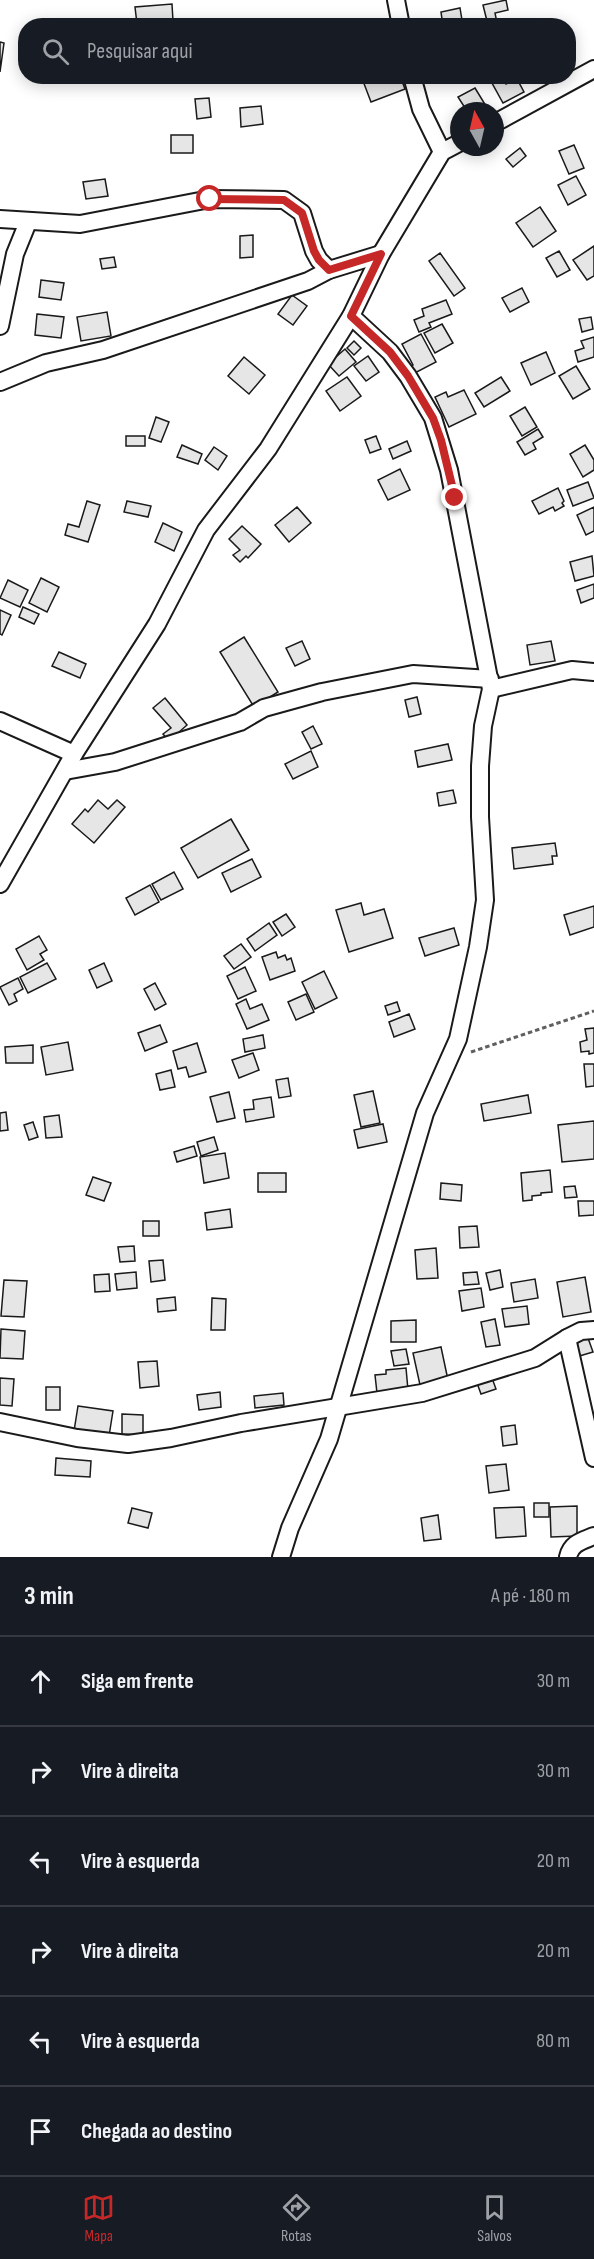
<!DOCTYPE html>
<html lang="pt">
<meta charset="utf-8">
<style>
:root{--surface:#171b24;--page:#20242c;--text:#f1f3f6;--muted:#9ea1a6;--line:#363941;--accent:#c62828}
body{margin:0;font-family:"Sofia Sans Condensed",sans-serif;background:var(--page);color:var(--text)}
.compass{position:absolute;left:450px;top:102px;width:54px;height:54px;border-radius:50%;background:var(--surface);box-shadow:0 3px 15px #0003;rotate:352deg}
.stop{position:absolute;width:18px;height:18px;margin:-14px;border:4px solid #c62828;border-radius:50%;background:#fff}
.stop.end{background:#c62828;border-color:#fff;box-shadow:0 2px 6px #0008}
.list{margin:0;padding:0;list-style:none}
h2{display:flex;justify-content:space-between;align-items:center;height:78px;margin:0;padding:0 24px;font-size:26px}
h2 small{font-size:20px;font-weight:400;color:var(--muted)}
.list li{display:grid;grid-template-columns:39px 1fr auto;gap:18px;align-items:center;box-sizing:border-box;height:90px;padding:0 24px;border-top:2px solid var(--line)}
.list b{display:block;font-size:22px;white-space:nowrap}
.list em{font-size:20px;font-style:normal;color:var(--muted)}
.icon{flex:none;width:33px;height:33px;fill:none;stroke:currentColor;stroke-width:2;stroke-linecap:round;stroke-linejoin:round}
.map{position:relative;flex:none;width:594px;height:1557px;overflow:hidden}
.search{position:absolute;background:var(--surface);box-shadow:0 3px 15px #0003;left:18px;right:18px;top:18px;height:66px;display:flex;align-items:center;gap:15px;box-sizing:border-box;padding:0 21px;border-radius:24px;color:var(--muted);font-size:22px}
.sheet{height:618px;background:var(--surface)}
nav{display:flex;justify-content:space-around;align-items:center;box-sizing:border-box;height:84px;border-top:2px solid var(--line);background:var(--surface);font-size:16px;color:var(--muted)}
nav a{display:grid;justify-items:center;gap:3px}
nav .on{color:var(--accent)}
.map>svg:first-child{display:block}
.building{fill:#e6e6e6;stroke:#1a1a1a;stroke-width:1.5}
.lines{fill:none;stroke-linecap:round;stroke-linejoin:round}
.street-casing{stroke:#1a1a1a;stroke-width:20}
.path{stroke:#5f5f5f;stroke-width:3;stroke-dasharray:4.5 3;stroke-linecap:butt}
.street{stroke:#fff;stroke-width:16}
.route{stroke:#c62828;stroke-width:8}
</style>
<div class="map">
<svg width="594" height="1557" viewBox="0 0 594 1557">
<rect width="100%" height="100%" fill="#fff"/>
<!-- building -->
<g class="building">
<path d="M506,0L508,10L495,13L497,23L488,25L483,5Z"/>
<path d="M172,4L173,21L137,24L135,7Z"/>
<path d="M460,8L463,26H443L441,12Z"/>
<path d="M0,42L4,43L0,72Z"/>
<path d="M375,76H400L405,89L371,102L363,81Z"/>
<path d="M503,78L506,84L517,79L524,92L503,103L492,83Z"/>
<path d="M475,88L486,106L478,111H467L458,97Z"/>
<path d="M209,98L211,117L197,119L195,99Z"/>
<path d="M261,106L263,124L241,127L240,108Z"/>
<rect x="171" y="135" width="22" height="18"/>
<path d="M574,145L584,168L569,174L559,151Z"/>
<path d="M520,148L526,156L513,167L506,159Z"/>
<path d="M576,176L586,195L568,205L558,185Z"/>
<path d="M105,179L108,196L86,199L83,182Z"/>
<path d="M540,207L556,231L533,247L516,223Z"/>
<path d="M253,235V257L240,258V236Z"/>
<path d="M594,246V276L587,280L573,260Z"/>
<path d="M559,251L570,270L557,277L546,258Z"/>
<path d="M440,253L465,288L454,296L429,261Z"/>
<path d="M114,257L116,267L102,269L100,259Z"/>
<path d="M41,280L64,283L61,300L39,297Z"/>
<path d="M522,288L529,302L510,312L502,298Z"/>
<path d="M292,295L307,306L293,325L278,314Z"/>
<path d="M446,300L452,314L429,323L431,327L419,332L414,320L424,316L422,309Z"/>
<path d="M107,312L111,336L81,341L77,317Z"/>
<path d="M37,314L64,317L61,338L35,335Z"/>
<path d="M591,317L593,329L582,332L579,319Z"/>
<path d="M442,324L453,343L435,353L424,333Z"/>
<path d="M421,334L436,362L411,375L407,368L413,365L402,344Z"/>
<path d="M594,337V357L578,362L575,351L584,348L581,341Z"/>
<path d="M354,341L361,348L354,355L347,348Z"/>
<path d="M345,349L356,362L339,376L328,364Z"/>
<path d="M546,352L555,373L531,385L521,363Z"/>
<path d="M368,356L379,372L366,381L354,366Z"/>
<path d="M244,357L265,375L249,394L228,376Z"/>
<path d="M576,366L590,389L573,399L559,376Z"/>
<path d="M347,377L361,396L340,411L326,391Z"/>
<path d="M501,377L510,391L484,407L475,393Z"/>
<path d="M464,390L476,414L449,427L435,397L446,392L448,397Z"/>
<path d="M525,407L537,427L522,436L510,416Z"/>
<path d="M156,417L169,422L161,442L149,438Z"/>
<path d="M538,429L543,437L533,443L536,449L525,455L517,442Z"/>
<rect x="126" y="436" width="19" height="10"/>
<path d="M376,436L381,449L370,453L365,440Z"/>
<path d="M407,441L411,451L393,459L389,449Z"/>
<path d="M182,445L202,454L198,464L177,457Z"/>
<path d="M585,445L594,460V470L583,477L570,454Z"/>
<path d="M214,447L227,456L218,470L205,460Z"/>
<path d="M400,469L410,490L388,500L378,480Z"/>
<path d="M588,482L594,498L573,506L567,490Z"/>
<path d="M558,488L564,501L562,503L564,506L555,511L553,507L539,514L532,501Z"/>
<path d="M87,501L100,505L88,542L65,535L68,524L79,527Z"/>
<path d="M127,501L151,506L148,517L124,512Z"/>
<path d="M297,507L311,523L289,542L275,525Z"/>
<path d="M594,507V531L586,535L577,515Z"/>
<path d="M163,523L182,532L174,551L155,542Z"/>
<path d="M242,526L261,544L248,558L246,556L240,562L233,555L240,550L229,539Z"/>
<path d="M592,556L594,576L575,581L570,562Z"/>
<path d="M41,578L59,587L47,612L29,603Z"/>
<path d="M8,580L28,590L20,607L0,598Z"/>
<path d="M594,584V598L581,603L577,590Z"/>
<path d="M23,607L39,614L34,624L19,617Z"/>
<path d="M0,610L11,615L2,635L0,634Z"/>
<path d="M244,637L278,692L254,707L220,652Z"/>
<path d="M302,641L310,659L295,666L286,648Z"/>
<path d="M551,641L555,661L530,665L527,645Z"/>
<path d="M59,652L86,664L80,678L52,666Z"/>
<path d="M417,697L421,714L409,717L405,700Z"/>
<path d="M165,698L187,725L169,741L163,734L171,728L153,708Z"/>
<path d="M313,726L322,744L311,749L302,732Z"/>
<path d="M448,744L452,760L418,767L415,751Z"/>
<path d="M311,751L318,767L293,779L285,764Z"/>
<path d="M453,790L456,803L439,806L437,793Z"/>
<path d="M98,800L108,809L117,800L125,807L94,843L72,824L85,809L88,812Z"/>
<path d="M231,819L249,850L198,878L181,848Z"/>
<path d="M555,843L557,856H552L553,864L514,869L512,848Z"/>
<path d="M252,859L261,877L231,892L222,873Z"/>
<path d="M174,872L183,889L161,900L152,884Z"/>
<path d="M150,885L159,902L135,915L126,898Z"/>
<path d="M361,903L364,915L384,909L393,938L349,952L336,910Z"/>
<path d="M594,906V927L570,935L564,915Z"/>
<path d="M286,914L295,927L282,936L273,922Z"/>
<path d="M269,923L277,935L255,951L247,939Z"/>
<path d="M454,928L459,945L425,956L419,938Z"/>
<path d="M39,936L47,950L40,954L44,960L27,970L16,949Z"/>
<path d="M241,944L251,957L234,969L224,956Z"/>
<path d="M276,952L278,958L285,955L287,960L291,958L295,971L270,980L262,957Z"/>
<path d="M47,963L56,979L28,993L20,977Z"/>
<path d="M104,963L112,981L97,988L89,970Z"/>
<path d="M245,967L256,991L238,999L227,976Z"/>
<path d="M324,971L337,998L315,1009L302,982Z"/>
<path d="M18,978L23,989L14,994L17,1001L9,1005L0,987Z"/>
<path d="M155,983L166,1004L155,1010L144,989Z"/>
<path d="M306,994L314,1012L296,1020L288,1002Z"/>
<path d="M246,999L250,1009L262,1004L269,1020L247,1029L236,1004Z"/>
<path d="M397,1002L400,1011L388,1015L385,1006Z"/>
<path d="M409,1014L415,1029L394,1037L389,1022Z"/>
<path d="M160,1025L167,1042L145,1051L138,1033Z"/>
<path d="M594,1028V1053L589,1054V1051L581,1052L580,1042L587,1040L585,1029Z"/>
<path d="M263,1035L265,1048L245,1052L243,1039Z"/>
<path d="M68,1042L73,1070L46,1075L41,1047Z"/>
<path d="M197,1043L206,1072L189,1077L186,1067L178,1069L173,1051Z"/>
<path d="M33,1045V1063H6L5,1047Z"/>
<path d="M253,1053L259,1070L239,1078L232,1060Z"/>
<path d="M584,1064H594V1086L586,1087Z"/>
<path d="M171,1070L175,1087L160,1090L156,1074Z"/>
<path d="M288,1078L291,1096L279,1098L276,1080Z"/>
<path d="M373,1091L380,1123L361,1127L354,1095Z"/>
<path d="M229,1092L235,1118L217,1122L210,1097Z"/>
<path d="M528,1095L531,1113L484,1121L481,1104Z"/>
<path d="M271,1097L274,1117L246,1122L244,1110L254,1109L253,1100Z"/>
<path d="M6,1112L8,1130L0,1131V1113Z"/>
<path d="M59,1115L62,1137L46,1138L44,1117Z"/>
<path d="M594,1121V1159L562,1162L558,1125Z"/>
<path d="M33,1122L38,1137L29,1140L24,1125Z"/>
<path d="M383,1124L387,1142L358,1148L354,1130Z"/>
<path d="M214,1137L218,1150L201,1156L197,1142Z"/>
<path d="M194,1146L197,1156L177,1162L174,1152Z"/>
<path d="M225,1153L229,1178L204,1183L200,1157Z"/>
<path d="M550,1170L552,1192L541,1193V1195L532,1196V1200L523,1201L521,1173Z"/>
<rect x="258" y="1173" width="28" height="19"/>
<path d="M93,1177L111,1183L104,1201L86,1195Z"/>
<path d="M441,1183L462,1185L461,1201L440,1199Z"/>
<path d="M575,1186L577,1197L565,1198L564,1187Z"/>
<path d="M578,1201H594V1215L579,1216Z"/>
<path d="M230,1209L232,1227L207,1230L205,1213Z"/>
<rect x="143" y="1221" width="16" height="15"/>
<path d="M477,1226L479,1247L460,1248L459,1227Z"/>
<path d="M134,1246L135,1261L120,1262L118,1247Z"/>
<path d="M436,1248L438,1278L417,1279L415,1250Z"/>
<path d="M163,1260L165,1280L151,1282L149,1261Z"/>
<path d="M500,1270L503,1287L490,1290L486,1273Z"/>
<path d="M136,1272L137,1288L117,1290L115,1274Z"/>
<path d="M477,1272L479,1284L464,1285L463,1273Z"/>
<path d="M109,1274L110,1291L95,1292L94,1275Z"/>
<path d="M585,1277L591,1312L563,1317L557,1282Z"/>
<path d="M535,1279L538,1298L514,1302L511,1283Z"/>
<path d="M4,1280L27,1281L24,1317L1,1316Z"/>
<path d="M481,1288L484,1307L462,1311L459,1291Z"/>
<path d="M175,1297L176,1310L158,1312L157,1299Z"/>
<path d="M212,1298L226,1299L225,1330H211Z"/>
<path d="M527,1306L529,1324L505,1327L502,1309Z"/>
<path d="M495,1319L500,1345L486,1347L481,1322Z"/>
<path d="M416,1320V1342H391V1321Z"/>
<path d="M1,1329L25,1331L23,1359L0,1358Z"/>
<path d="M588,1338L593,1352L576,1357L571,1343Z"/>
<path d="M441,1347L448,1380L420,1385L413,1353Z"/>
<path d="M406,1349L409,1364L394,1366L391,1351Z"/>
<path d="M157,1361L159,1386L140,1388L138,1362Z"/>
<path d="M406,1368L408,1390L377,1393L375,1375L386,1374V1370Z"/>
<path d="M0,1378L14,1379L12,1406L0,1405Z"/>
<path d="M492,1378L496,1389L481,1394L477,1383Z"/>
<rect x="46" y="1387" width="14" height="23"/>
<path d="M220,1392L221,1407L199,1410L197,1395Z"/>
<path d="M283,1393L284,1405L255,1408L254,1396Z"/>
<path d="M78,1406L113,1411L109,1436L74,1431Z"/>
<path d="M122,1414L143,1415V1435L122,1434Z"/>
<path d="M515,1425L517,1444L503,1446L501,1427Z"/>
<path d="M56,1458L91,1461L90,1477L55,1475Z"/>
<path d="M506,1464L509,1490L489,1493L486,1466Z"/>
<rect x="534" y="1503" width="15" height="14"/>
<path d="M577,1506V1536L551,1537L550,1507Z"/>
<path d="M524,1507L526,1536L496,1538L494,1508Z"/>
<path d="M132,1508L152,1513L148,1528L128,1523Z"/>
<path d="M438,1515L441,1539L424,1541L421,1518Z"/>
</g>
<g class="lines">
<defs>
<g id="street">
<path d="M396,0L401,26"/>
<path d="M412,76L421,109L442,152"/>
<path d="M495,123L594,69"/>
<path d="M0,219L80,224L210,199L284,200L302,213L314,251L319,260L329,270"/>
<path d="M0,326L15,254L28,222"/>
<path d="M0,382L46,363L103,350L308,281L329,270L381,254"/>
<path d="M491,689L572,670L594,672"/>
<path d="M0,721L74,754"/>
<path d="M65,771L115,762L240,722L264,708L322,692L413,674L490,679"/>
<path d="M0,884L74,754L157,624L206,530L268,449L351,316L381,254L442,152L459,143"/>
<path d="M567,1338L594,1458"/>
<path d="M0,1422L77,1438L128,1444L171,1438L241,1423L422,1393L535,1358L567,1338L581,1331L594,1330"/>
<path d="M281,1557L290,1528L329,1439L425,1113L458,1039L478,947L485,900L480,817V766L483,726L491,689L449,470L433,418L408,376L390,352L351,316"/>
<path d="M568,1557C571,1543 582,1541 594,1536"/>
</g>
</defs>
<!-- street casing -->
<use href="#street" class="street-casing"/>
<!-- path -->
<path class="path" d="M471,1052L594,1011"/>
<!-- street -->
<use href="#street" class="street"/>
</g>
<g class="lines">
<!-- route -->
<path class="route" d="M210,199L284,200L302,213L314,251L319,260L329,270L381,254L351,316L390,352L408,376L433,418L441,440L455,498"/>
</g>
</svg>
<svg class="compass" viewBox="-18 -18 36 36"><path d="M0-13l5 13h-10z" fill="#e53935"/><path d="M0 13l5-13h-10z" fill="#9ea1a6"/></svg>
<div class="stop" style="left:210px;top:199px"></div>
<div class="stop end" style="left:455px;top:498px"></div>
<div class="search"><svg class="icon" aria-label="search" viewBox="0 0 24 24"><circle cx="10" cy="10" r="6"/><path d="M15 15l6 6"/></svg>Pesquisar aqui</div>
</div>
<section class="sheet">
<h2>3 min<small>A pé · 180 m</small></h2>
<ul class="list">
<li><svg class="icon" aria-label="ahead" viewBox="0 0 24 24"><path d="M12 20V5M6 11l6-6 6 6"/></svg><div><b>Siga em frente</b></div><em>30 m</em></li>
<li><svg class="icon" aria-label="right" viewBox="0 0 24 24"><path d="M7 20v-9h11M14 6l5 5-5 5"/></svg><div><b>Vire à direita</b></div><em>30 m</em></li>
<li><svg class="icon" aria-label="left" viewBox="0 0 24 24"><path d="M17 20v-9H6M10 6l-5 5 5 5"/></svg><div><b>Vire à esquerda</b></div><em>20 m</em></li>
<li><svg class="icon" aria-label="right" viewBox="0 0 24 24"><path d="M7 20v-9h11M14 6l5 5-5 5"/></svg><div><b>Vire à direita</b></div><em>20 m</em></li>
<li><svg class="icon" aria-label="left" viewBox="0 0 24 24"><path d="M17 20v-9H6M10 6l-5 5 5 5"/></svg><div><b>Vire à esquerda</b></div><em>80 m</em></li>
<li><svg class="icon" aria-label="arrive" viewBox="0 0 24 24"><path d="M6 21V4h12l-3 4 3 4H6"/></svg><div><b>Chegada ao destino</b></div></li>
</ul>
</section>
<nav>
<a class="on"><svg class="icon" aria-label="map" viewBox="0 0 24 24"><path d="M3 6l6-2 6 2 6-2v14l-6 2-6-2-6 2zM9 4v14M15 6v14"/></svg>Mapa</a>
<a><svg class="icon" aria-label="directions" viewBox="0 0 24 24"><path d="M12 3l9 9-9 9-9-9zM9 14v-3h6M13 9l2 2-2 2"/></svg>Rotas</a>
<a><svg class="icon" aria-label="saved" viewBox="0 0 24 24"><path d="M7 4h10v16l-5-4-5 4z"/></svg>Salvos</a>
</nav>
